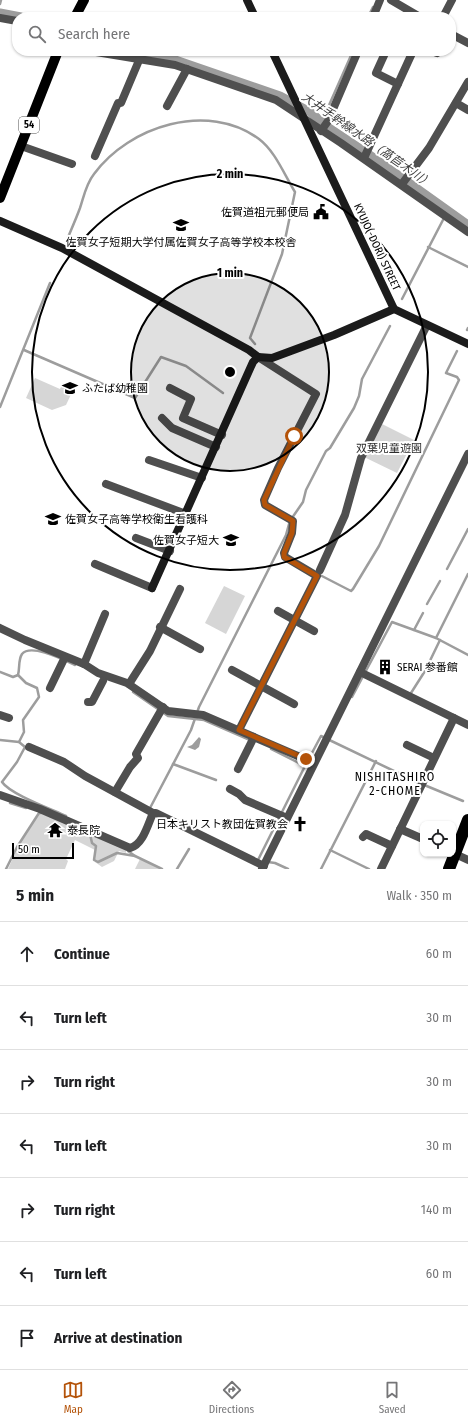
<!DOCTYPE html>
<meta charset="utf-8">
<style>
:root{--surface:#fff;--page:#f2f2f2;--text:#202124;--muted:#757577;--line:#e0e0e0;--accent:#b45309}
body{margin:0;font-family:"Fira Sans Condensed","Noto Sans JP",sans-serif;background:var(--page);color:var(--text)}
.controls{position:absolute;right:12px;bottom:12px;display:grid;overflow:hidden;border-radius:8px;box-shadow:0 1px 3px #0004}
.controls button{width:36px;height:36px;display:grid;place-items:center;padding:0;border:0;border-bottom:1px solid var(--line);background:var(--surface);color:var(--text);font:20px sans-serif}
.scale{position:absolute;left:12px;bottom:10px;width:62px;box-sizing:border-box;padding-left:4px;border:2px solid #000;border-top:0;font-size:11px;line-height:14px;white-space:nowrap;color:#000;-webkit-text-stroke:3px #fff;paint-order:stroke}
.stop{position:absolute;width:12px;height:12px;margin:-9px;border:3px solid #b45309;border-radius:50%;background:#fff}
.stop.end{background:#b45309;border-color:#fff;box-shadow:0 1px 4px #0008}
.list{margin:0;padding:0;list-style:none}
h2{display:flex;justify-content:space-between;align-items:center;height:52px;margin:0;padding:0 16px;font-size:17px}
h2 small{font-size:13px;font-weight:400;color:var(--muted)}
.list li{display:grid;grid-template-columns:26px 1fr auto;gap:12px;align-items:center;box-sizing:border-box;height:64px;padding:0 16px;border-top:1px solid var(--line)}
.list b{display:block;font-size:15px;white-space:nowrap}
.list em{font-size:13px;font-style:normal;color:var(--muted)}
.icon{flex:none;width:22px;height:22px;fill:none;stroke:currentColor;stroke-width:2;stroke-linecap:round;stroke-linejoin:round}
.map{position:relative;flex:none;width:468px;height:869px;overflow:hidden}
.search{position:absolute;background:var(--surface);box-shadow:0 1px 3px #0004;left:12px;right:12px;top:12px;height:44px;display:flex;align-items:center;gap:10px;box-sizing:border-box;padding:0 14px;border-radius:16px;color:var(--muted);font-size:15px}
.sheet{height:500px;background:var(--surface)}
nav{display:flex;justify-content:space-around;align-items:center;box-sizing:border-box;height:56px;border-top:1px solid var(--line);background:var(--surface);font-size:11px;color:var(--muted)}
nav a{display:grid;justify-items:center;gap:2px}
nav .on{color:var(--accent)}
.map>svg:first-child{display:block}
.green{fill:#d6d6d6}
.water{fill:#9d9d9d}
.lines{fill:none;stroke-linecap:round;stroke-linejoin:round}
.stream{stroke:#9d9d9d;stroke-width:2.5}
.canal{stroke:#9d9d9d;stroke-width:9}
.street{stroke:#4f4f4f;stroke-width:8}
.secondary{stroke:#1c1c1c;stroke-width:8}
.primary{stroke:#000;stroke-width:10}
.highway{stroke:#000;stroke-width:12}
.route{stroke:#b45309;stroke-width:5}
.ring{fill:none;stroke:#000;stroke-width:2}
.labels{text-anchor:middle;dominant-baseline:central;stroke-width:4;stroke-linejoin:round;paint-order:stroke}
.shield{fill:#fff;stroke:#4c4c4c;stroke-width:1}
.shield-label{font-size:10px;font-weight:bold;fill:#000}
.poi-label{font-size:11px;fill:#000;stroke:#fff;text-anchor:start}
.street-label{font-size:11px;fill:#000;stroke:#fff}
.park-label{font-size:11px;fill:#2d2d2d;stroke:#fff}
.water-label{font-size:12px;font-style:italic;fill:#3e3e3e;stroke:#fff}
.neighbourhood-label{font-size:12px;letter-spacing:1px;fill:#000;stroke:#fff}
.centre{fill:#000;stroke:#fff;stroke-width:2}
.ring-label{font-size:12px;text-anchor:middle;font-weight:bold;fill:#000;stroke:#fff;stroke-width:4;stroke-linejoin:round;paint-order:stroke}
</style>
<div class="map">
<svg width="468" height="869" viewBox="0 0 468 869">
<rect width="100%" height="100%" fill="#fff"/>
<!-- green -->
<g class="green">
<path d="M35,378L60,389L63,383L74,388L66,405L52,410L26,398Z"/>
<path d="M380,423L414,440L397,473L364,457Z"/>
<path d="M224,586L245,596L226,634L205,623Z"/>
<path d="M40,812L126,849V853L119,851L114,861L102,867L95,862V850L75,840L66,859L68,861L65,869H8L18,847Z"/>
<path d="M140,859L161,869H135Z"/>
</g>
<!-- water -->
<path class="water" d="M199,737L201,739L199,747L195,750L187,747L192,745Z"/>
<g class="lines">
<!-- stream -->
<g class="stream">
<path d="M0,4L1,0"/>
<path d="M368,17L373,7"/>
<path d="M323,122L326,112L353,51"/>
<path d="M66,242C71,230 76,219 80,208C84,196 86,184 94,174C129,126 208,101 259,139C275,151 284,174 295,192L282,254L250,338L255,344"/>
<path d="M428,247L468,267"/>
<path d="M402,299L444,218"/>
<path d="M467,330L468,328"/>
<path d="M24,350L135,398L161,357L186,366L223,393"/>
<path d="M0,407L50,283"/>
<path d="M292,518L303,502L306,490L326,451L330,448L354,408L359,396L362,379L390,326"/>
<path d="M447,569L468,529"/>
<path d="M318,574L351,591L353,589L379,546L459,380L457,377L446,373L457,351"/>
<path d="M427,604L440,581"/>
<path d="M414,630L423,613"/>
<path d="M436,638L468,574"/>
<path d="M0,672L13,677L18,675C20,668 18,660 22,654C31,643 64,660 75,665"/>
<path d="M18,675L26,683L37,688L39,697L23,720L24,732L19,742"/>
<path d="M133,692L168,716L204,720L250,740"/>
<path d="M411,693L425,671L440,640"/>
<path d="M352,697L392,622L436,638L468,655"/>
<path d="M0,740L19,742L25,747L17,762L2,782C10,794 51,809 66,816"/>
<path d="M271,749L305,766L321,736L417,782L463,801"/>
<path d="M173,764L216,780"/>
<path d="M10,803L26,808"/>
<path d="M149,810L191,730L199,707L286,535L289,524"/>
<path d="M90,834L92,843L96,846L94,860L98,862L117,853L135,856"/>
<path d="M330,850L369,869"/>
<path d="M128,851L135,856L162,869"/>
<path d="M258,860L305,766"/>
<path d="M268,862L275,863L288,869"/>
<path d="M6,869L17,847L39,813H41"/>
<path d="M177,869L189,849"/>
<path d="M321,869L376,761"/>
</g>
<!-- canal -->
<g class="canal">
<path d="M0,13L21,17"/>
<path d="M134,51L158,54L280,96L310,112L329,128L374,158L468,225"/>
</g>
<!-- street -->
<g class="street">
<path d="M391,0L420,17"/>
<path d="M373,17L380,0"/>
<path d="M443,17L452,0"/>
<path d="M0,18L17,21"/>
<path d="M451,34L468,43"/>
<path d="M90,51L175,65L276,100L341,143L468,232"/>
<path d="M386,51L376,73L398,84"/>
<path d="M432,51L437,53"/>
<path d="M456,103L468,110"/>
<path d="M167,106L187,69"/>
<path d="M321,131L328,121L358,51"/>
<path d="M21,146L72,164"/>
<path d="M95,156L118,103H121L140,58"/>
<path d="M364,158L413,51"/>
<path d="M402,184L429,148L468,82"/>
<path d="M170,388L191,399L183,418L222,435"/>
<path d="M162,418L172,428L216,447"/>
<path d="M149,460L202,478"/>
<path d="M106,484L186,514"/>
<path d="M136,538L170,551"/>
<path d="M95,564L152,588"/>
<path d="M320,570L345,515L361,458L427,325"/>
<path d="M278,611L314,631"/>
<path d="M160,627L200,649"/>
<path d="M0,628L25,640L84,664L98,673L127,683L168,711L203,715L314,763"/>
<path d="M84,664L105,614"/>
<path d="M232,670L294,704"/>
<path d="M360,672L468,725"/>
<path d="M129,684L150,651L180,589"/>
<path d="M50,688L65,657"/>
<path d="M88,702H92L103,681"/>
<path d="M0,715L9,718"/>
<path d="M239,730L317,576L285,557L284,553L292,533L293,521L265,505L264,500L278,468L316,394L258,357"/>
<path d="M407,745L434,758"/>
<path d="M29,747L64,762L85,776L153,813"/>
<path d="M238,769L254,737"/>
<path d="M230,789L239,794L245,800L287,818"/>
<path d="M115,792L130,767L138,758L136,754L163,707"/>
<path d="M0,795L40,809L130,848C143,845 148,824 153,813H156L264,866"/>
<path d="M400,829L423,839"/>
<path d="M363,837L366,834L392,846"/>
<path d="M453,853L468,860"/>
<path d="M262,869L468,454"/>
<path d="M381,869L454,718"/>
</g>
<!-- secondary -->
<g class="secondary">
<path d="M247,0L255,17"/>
<path d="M272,51L394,309L468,344"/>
<path d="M0,221L62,248L249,350L258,357"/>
<path d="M152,588L253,362L258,357L272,358L334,335L394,309"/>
</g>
<!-- primary -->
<g class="primary">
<path d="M75,17L84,0"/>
<path d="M0,198L58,51"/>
</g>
<!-- highway -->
<path class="highway" d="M449,869L468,820"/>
</g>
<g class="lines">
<!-- route -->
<path class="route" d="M294,436L264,500L265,505L293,521L292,533L284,553V557L317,576L239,730L306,759"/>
</g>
<!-- distance rings -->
<circle cx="230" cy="372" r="99" fill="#000" fill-opacity=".12"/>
<g class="ring">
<circle cx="230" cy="372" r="99"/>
<circle cx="230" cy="372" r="198"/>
</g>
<!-- icons -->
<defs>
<symbol id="civic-bare" viewBox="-9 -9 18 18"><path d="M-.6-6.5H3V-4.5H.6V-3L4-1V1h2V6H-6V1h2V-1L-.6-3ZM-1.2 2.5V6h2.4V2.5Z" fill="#000" stroke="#fff" stroke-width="2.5" paint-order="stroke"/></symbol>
<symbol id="school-bare" viewBox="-9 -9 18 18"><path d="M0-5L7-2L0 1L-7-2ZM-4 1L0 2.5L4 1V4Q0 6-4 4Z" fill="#000" stroke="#fff" stroke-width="2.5" paint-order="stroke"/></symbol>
<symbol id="university-bare" viewBox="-9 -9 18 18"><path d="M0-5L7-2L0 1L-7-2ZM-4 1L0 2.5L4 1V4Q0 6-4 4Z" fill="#000" stroke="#fff" stroke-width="2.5" paint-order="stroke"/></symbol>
<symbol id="building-bare" viewBox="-9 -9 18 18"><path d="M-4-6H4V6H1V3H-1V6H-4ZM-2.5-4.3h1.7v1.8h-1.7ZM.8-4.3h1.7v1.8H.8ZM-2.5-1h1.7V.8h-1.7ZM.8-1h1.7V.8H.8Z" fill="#000" stroke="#fff" stroke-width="2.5" paint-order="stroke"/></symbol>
<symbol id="church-bare" viewBox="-9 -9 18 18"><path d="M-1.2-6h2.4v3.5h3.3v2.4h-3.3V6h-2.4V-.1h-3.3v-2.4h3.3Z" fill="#000" stroke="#fff" stroke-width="2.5" paint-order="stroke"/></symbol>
<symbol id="temple-bare" viewBox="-9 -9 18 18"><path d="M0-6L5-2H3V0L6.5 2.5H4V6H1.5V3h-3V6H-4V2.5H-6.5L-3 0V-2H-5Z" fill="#000" stroke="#fff" stroke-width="2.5" paint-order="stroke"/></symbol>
</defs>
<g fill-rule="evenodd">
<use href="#civic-bare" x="310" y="201" width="22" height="22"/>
<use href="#school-bare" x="170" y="214" width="22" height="22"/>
<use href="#school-bare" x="59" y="377" width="22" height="22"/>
<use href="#school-bare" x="42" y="508" width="22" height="22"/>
<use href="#university-bare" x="220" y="529" width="22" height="22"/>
<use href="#building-bare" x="374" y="656" width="22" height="22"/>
<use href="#church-bare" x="289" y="813" width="22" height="22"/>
<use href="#temple-bare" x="44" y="819" width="22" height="22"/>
</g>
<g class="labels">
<!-- shield labels -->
<rect class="shield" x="19" y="117" width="20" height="16" rx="3"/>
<g class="shield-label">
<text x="29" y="125">54</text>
</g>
<!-- poi labels -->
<g class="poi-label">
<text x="309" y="212" text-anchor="end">佐賀道祖元郵便局</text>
<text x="181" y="242" text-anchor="middle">佐賀女子短期大学付属佐賀女子高等学校本校舎</text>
<text x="82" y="388">ふたば幼稚園</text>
<text x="65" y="519">佐賀女子高等学校衛生看護科</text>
<text x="219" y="540" text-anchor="end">佐賀女子短大</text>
<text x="397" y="667">SERAI 参番館</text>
<text x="288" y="824" text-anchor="end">日本キリスト教団佐賀教会</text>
<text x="67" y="830">泰長院</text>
</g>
<!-- street labels -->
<g class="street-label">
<text transform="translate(377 247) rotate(65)">KYUJO(-DORI) STREET</text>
</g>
<!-- park labels -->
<g class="park-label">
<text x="389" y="448">双葉児童遊園</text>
</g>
<!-- water labels -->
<g class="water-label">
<text transform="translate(367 140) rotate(35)">大井手幹線水路（萵苣木川）</text>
</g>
<!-- neighbourhood labels -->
<g class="neighbourhood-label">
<text x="395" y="777">NISHITASHIRO<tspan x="395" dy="14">2-CHOME</tspan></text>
</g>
</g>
<circle cx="230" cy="372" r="6" class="centre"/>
<g class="ring-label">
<text x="230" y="178">2 min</text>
<text x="230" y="277">1 min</text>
</g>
</svg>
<div class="controls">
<button><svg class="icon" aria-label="locate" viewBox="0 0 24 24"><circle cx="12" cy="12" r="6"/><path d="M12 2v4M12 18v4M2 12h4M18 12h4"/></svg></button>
</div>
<div class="scale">50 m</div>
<div class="stop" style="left:294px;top:436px"></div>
<div class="stop end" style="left:306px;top:759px"></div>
<div class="search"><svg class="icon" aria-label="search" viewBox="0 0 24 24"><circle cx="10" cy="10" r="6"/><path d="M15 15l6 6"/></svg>Search here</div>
</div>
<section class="sheet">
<h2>5 min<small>Walk · 350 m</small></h2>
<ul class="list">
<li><svg class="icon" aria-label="ahead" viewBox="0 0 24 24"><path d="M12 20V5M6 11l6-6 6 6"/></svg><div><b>Continue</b></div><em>60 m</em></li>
<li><svg class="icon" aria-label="left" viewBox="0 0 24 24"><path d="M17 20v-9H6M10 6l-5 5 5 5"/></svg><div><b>Turn left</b></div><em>30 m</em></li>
<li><svg class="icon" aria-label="right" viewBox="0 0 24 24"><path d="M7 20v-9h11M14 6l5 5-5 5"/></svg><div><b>Turn right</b></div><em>30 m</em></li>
<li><svg class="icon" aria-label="left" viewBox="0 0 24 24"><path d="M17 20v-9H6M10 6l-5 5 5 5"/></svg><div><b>Turn left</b></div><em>30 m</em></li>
<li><svg class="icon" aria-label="right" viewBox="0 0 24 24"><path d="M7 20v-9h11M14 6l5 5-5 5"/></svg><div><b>Turn right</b></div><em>140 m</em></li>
<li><svg class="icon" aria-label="left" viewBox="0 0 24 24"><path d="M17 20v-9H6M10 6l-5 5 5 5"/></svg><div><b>Turn left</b></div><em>60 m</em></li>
<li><svg class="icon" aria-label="arrive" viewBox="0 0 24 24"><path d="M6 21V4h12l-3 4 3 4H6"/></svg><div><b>Arrive at destination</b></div></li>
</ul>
</section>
<nav>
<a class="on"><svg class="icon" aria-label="map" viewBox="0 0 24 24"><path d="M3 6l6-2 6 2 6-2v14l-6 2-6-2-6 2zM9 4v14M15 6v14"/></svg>Map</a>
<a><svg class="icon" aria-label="directions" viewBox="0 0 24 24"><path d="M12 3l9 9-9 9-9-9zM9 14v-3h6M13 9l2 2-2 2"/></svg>Directions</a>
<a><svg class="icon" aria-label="saved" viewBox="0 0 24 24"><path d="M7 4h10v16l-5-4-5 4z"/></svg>Saved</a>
</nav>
